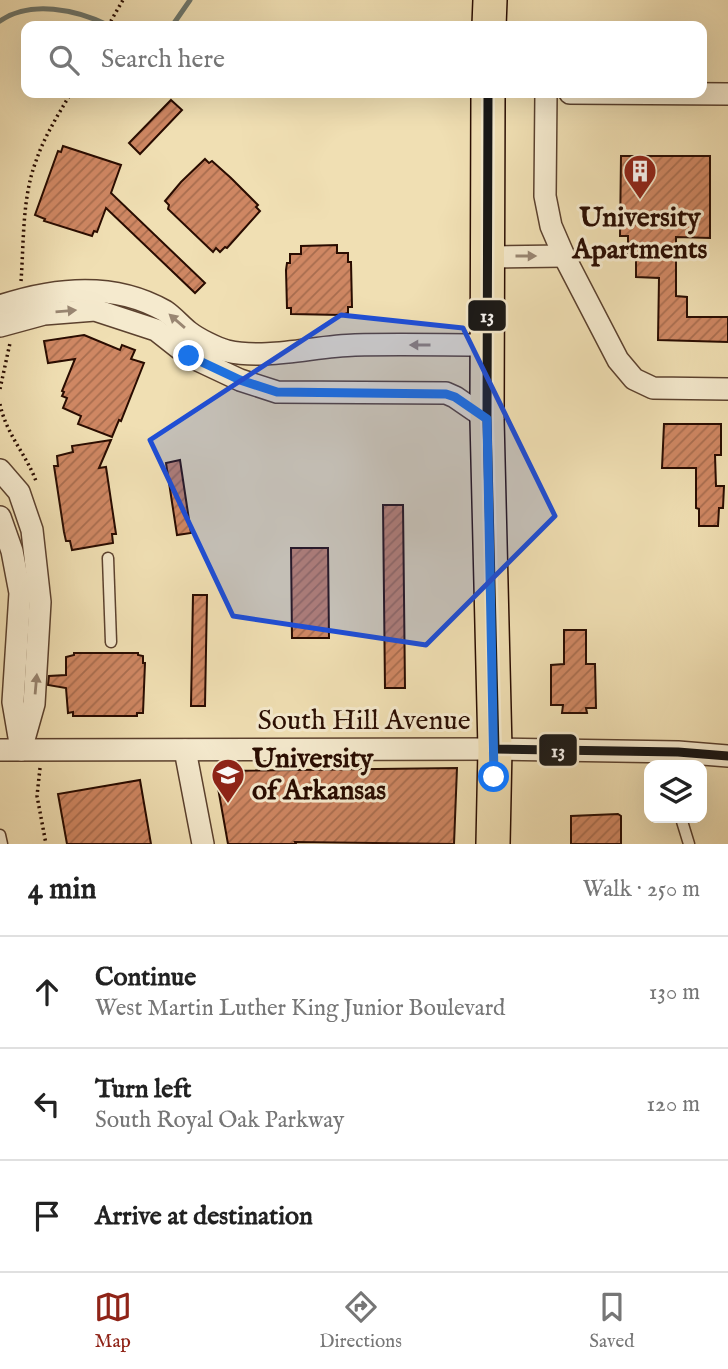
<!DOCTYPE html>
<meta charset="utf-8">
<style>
:root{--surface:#fff;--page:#f2f2f2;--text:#222;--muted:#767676;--line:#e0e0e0;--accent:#8f2418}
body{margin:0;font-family:"IM FELL English",serif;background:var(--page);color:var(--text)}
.controls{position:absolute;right:21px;bottom:21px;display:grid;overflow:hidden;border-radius:14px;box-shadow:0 7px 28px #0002}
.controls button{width:63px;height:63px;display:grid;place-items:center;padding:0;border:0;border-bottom:2px solid var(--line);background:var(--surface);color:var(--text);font:35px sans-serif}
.stop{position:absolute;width:21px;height:21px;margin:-16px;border:5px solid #1a73e8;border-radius:50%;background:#fff}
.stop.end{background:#1a73e8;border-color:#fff;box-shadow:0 2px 7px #0008}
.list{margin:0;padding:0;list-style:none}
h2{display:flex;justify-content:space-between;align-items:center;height:91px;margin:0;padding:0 28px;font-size:30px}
h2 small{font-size:23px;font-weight:400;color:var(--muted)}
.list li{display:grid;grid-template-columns:46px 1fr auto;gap:21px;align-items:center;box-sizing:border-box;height:112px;padding:0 28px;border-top:2px solid var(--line)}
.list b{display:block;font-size:26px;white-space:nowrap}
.list p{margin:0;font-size:23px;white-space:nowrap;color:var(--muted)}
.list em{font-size:23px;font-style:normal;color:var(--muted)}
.icon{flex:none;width:38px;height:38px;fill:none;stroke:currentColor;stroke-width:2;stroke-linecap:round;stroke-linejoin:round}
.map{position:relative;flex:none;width:728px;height:844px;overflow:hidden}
.search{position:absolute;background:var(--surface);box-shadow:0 7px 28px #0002;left:21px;right:21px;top:21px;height:77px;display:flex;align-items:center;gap:18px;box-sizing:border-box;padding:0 24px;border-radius:14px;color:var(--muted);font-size:26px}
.sheet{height:427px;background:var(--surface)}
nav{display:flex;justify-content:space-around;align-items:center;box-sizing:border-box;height:98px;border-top:2px solid var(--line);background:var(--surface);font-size:19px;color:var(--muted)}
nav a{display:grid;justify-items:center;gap:4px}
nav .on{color:var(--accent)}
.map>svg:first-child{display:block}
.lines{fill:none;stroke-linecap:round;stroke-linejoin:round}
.stream{stroke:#6d766c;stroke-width:5}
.building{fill:url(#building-hatch);stroke:#290c01;stroke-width:2}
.service-casing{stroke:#5b412e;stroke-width:13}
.minor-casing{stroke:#5b412e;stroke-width:24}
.primary-casing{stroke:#290c01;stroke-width:36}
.path{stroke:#290c01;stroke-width:3.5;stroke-dasharray:2 3.5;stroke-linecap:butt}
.service{stroke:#f5eace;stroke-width:10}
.minor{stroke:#f5eace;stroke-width:21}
.primary{stroke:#f0dfb3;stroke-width:33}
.bus-1-casing{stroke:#f5eace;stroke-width:14}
.bus-1{stroke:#161616;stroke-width:9}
.oneway{fill:#998672}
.route{stroke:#1a73e8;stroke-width:9}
.marked{fill:#1d4ed8;fill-opacity:0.2;stroke:#1d4ed8;stroke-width:5;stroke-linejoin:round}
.labels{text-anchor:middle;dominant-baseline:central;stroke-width:6;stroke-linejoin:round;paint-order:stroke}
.poi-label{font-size:28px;font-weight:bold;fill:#290c01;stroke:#f5eace}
.street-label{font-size:28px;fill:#290c01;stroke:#f5eace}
.line-badge{stroke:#f5eace;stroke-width:2.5}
.badge-label{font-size:19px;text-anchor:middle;font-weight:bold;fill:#fff}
</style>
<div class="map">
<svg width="728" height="844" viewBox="0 0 728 844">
<defs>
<pattern id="building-hatch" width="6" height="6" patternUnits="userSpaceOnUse" patternTransform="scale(1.75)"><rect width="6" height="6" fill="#cf8763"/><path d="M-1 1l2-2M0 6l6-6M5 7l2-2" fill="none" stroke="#a86d4f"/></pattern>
</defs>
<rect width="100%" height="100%" fill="#f0dfb3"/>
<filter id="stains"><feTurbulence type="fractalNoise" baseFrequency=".00286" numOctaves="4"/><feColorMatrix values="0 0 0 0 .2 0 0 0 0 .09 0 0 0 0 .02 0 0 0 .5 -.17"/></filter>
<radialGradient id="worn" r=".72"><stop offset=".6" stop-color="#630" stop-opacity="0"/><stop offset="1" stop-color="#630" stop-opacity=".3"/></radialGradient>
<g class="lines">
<!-- stream -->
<g class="stream">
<path d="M0,21C30,0 76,9 110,26"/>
<path d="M172,26L190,0"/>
</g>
</g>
<!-- building -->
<g class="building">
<path d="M171,100L182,110L140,154L129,143Z"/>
<path d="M63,146L121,165L111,193L205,283L195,293L106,208L97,232L94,231L92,236L44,221L45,219L35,215L58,151L61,152Z"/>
<path d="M621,156H710V238L676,237V296L687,297V317H728V342L658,340L659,278L636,277V258H628V236H620Z"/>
<path d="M205,159L209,163L212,161L231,178L258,205L256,207L260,211L227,248L225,247L220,252L216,248L213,252L168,209L169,205L165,201L181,182Z"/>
<path d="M337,245V253H348V262H351L352,307H348V313L341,315L291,314V308H287L286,270L287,263H290V254H301V246Z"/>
<path d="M84,335L120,350L122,345L135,350L131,359L144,363L121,421L119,420L112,437L78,424L81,416L63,408L67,398L62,396L64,392L62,391L75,359L48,363L44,341Z"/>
<path d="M664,424H721V455H715L716,486H724L723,508H719L718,526H699V509L696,508V468H662Z"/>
<path d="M111,440L99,468L106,467L116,534H112L113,543L72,550L70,541H66L64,532L54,466H58L57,456L73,452L72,446Z"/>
<path d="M180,460L191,533L177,535L166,463Z"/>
<path d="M383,505H403L405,688H385Z"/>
<path d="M291,548H328L329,638H292Z"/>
<path d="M193,595H207L205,706H191Z"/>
<path d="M564,630H586V664H595L596,708H586L587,713H562L563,705H551V665L564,664Z"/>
<path d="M74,653H138V655L143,656V663H145L143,713H137V716H73V712L68,713L66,688L48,685L49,676L66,675V657L74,655Z"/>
<path d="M457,768L454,844L295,842L296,844H228L215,771Z"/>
<path d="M140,780L151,844H67L58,794Z"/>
<path d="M618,814L621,816V844H571V816Z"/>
</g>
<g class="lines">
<defs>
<g id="service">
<path d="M108,558L111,642"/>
<path d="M681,818L689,844"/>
<path d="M0,835L2,844"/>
</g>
<g id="minor">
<path d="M546,93L545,196L551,226L564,256L618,360L634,379L653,388L728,389"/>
<path d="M570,93L728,94"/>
<path d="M488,257L564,256"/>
<path d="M0,306C54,288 113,281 165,311C174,317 181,326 189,332C198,339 216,348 227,351C266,360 315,346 355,345C399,344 444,345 488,345"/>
<path d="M0,326L44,314L95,310L156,330L189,356L240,380L277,392L446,393L455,397L487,419"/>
<path d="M0,470L19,492L32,530L40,602L34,704L21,750"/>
<path d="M0,517L12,551L20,593L13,702L20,743"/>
<path d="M0,750L495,749L678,752L728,756"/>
<path d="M185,750L203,844"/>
</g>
<g id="primary">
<path d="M489,26L490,0"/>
<path d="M488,93L487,419L495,749L493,844"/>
</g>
</defs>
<!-- service casing -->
<use href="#service" class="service-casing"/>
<!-- minor casing -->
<use href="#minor" class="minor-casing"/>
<!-- primary casing -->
<use href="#primary" class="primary-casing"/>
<!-- path -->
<g class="path">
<path d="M108,26L123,0"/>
<path d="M21,281C24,241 22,198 36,161C44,137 58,115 71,93"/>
<path d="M0,389L10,343"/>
<path d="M0,404C6,434 26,454 36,481"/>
<path d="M40,768L37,796L46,844"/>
</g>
<!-- service -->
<use href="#service" class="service"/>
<!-- minor -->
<use href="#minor" class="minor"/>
<!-- primary -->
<use href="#primary" class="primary"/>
<defs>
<path id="bus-1" d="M488,93L487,419L495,749L678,752L728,756"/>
</defs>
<!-- bus-1 casing -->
<use href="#bus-1" class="bus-1-casing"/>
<!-- bus-1 -->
<use href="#bus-1" class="bus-1"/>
</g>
<!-- one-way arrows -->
<defs><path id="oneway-solid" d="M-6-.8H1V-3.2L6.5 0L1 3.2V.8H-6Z" transform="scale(1.75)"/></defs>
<g class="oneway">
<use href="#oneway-solid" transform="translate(526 256)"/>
<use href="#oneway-solid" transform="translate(66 311) rotate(-5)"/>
<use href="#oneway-solid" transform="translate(177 321) rotate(-139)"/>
<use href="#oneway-solid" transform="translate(420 345) rotate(180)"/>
<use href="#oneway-solid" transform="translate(36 684) rotate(-85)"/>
</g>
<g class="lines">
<!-- route -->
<path class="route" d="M189,356L240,380L277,392L446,394L455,397L487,419L494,777"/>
</g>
<!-- marked area -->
<path class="marked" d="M341,315L463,328L555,516L426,645L233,616L150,440Z"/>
<!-- icons -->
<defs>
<symbol id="building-pin" viewBox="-11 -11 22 30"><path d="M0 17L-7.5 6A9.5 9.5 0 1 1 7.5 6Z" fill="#8f2418" stroke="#f5eace"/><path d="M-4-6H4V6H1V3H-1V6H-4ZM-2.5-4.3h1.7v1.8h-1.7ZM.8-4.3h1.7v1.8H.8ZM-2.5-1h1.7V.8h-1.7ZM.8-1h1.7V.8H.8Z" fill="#fff"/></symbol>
<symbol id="university-pin" viewBox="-11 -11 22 30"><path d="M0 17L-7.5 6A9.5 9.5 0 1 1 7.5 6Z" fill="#8f2418" stroke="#f5eace"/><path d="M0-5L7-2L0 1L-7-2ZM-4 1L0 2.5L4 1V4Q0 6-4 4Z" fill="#fff"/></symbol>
</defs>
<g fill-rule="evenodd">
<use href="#building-pin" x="621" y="152" width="38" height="52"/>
<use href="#university-pin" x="209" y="756" width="38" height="52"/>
</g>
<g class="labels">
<!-- poi labels -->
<g class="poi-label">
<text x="640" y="218">University<tspan x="640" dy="32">Apartments</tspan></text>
<text x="252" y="759" text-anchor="start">University<tspan x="252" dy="32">of Arkansas</tspan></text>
</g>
<!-- street labels -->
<g class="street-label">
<text x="364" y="721">South Hill Avenue</text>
</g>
</g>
<g class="line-badge">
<rect x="467" y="299" width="40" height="33" rx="7" fill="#161616"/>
<rect x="538" y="733" width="40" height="34" rx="7" fill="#161616"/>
</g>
<g class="badge-label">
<text x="487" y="322">13</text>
<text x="558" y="757">13</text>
</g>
<rect width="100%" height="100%" filter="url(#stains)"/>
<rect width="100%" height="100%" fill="url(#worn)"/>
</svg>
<div class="controls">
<button><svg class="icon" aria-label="layers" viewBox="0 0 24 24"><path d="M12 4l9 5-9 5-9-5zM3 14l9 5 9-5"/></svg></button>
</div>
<div class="stop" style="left:494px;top:777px"></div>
<div class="stop end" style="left:189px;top:356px"></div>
<div class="search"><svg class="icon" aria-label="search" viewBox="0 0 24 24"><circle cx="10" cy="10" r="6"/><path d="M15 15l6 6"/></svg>Search here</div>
</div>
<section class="sheet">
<h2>4 min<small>Walk · 250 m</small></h2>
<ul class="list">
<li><svg class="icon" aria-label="ahead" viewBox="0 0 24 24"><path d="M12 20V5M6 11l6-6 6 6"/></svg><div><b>Continue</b><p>West Martin Luther King Junior Boulevard</p></div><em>130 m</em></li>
<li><svg class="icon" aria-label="left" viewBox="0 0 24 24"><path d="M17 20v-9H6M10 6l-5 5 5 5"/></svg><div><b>Turn left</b><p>South Royal Oak Parkway</p></div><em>120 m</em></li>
<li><svg class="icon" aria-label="arrive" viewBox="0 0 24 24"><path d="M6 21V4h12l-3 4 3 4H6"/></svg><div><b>Arrive at destination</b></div></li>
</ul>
</section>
<nav>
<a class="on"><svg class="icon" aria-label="map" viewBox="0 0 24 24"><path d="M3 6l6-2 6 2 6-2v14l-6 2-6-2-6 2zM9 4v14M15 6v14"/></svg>Map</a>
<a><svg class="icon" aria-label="directions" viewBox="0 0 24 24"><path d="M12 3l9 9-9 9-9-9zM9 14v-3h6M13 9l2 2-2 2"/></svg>Directions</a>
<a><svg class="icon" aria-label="saved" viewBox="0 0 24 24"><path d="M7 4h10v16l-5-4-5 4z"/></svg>Saved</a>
</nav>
